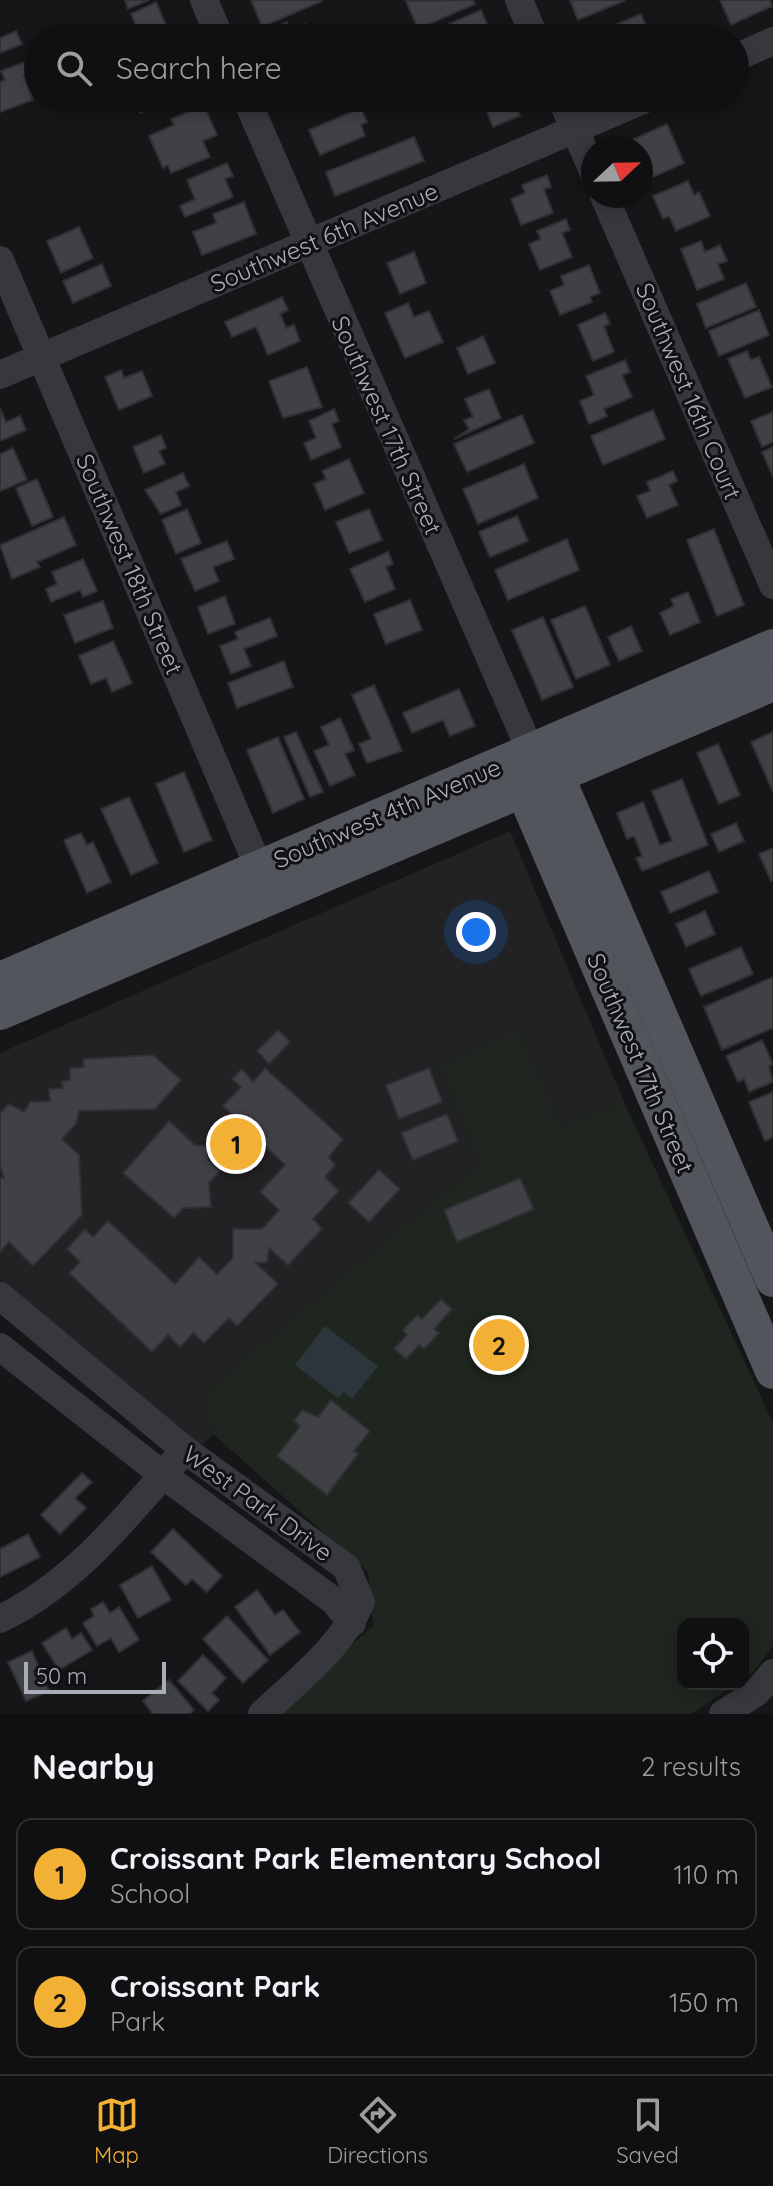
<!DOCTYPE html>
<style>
:root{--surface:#101012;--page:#19191b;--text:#f1f3f6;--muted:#9c9d9f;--line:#303032;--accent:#f2b134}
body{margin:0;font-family:Quicksand,sans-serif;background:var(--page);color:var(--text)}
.controls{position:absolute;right:24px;bottom:24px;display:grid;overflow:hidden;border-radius:16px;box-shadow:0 4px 12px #0003}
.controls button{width:72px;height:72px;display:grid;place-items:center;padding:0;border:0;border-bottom:2px solid var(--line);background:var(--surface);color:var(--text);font:40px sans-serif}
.compass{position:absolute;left:581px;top:136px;width:72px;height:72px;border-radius:50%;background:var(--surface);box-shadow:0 4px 12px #0003;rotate:68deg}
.scale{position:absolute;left:24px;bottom:20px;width:142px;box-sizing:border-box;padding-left:8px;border:4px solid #a8adb8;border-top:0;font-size:22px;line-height:28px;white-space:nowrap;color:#a8adb8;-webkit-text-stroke:6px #111113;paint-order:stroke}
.you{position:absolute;left:476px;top:932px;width:28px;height:28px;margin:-20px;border:6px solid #fff;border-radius:50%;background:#1a73e8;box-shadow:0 0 0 12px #1a73e833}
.badge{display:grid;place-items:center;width:52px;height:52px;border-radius:50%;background:var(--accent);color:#111;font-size:26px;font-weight:700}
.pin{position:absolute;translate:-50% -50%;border:4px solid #fff;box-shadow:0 2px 8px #0006}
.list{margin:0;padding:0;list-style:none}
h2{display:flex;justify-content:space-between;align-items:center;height:104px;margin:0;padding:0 32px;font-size:34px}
h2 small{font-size:26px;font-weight:400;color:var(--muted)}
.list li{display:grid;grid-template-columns:52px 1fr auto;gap:24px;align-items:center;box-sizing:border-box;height:112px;margin:0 16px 16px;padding:0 16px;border:2px solid var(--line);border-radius:16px}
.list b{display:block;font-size:30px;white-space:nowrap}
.list p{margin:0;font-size:26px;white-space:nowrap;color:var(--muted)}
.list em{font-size:26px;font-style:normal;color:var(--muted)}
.icon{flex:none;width:44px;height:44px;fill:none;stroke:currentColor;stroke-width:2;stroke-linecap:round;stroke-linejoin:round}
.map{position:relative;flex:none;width:773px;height:1714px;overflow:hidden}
.search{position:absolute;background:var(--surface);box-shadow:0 4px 12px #0003;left:24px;right:24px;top:24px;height:88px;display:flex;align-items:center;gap:20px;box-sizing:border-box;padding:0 28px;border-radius:44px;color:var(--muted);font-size:30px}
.sheet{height:360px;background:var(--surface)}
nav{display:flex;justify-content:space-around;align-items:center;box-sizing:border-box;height:112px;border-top:2px solid var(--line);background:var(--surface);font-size:22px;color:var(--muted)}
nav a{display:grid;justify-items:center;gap:4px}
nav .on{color:var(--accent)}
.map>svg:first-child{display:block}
.built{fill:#222225}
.green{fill:#1e261f}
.water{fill:#2c353c}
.building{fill:#404145;stroke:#303034;stroke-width:2}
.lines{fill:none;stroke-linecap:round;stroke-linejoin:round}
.minor{stroke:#37383d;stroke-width:28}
.major{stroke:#53555c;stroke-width:36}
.labels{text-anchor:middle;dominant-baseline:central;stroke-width:6;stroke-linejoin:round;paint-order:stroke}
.street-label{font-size:24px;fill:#a8adb8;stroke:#111113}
</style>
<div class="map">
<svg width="773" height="1714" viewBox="0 0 773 1714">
<rect width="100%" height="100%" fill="#161618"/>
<!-- built -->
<path class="built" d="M510,831L624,1102L559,1125L439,1066L479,1163L207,1389L214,1435L199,1446L0,1280V1053Z"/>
<!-- green -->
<path class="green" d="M518,1031L559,1125L624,1102L773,1423V1646L754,1671L743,1679V1624H683V1684H735L691,1714H272L373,1626L368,1572L214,1435L206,1390L479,1163L439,1066Z"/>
<!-- water -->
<path class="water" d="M325,1326L378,1366L352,1399L344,1392L338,1398L295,1365Z"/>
<!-- building -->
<g class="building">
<path d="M125,0H149L128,9Z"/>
<path d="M251,0H321L322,1L262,27Z"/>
<path d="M473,0L475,4L418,29L406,1Z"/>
<path d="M570,0H623L624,1L578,20Z"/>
<path d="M720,0H770L772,6L731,25Z"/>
<path d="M156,2L171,36L141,38L131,14Z"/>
<path d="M481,10L493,38H455L449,24Z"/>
<path d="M641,14L651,38H605L602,30Z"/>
<path d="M287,22L290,30L305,24L311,38H274L271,29Z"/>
<path d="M16,31L22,44L0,53V38Z"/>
<path d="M38,57V70L24,75L33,100L0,112V82L5,80L1,71Z"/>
<path d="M134,98H175L140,113Z"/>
<path d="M443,98H479L449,111Z"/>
<path d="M492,98H513L520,116L493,127L483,102Z"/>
<path d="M204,105L217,135L203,141L210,157L171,173L168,165L163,168L149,136L174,125L171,119Z"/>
<path d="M361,108L367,122L361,125L365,136L320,155L309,130Z"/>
<path d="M667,124L684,163L651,178L641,148L634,139Z"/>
<path d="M414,137L424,161L335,196L326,172Z"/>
<path d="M227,163L233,176L225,179L233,197L185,217L180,206L195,199L187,180Z"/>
<path d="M547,175L551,187L544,189L553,213L521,225L511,199L525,193L522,185Z"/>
<path d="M688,181L694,195L699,192L710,216L676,231L669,216L663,219L653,196Z"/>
<path d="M244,202L256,234L202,255L193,232L216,223L213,214Z"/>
<path d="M566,219L570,230L562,233L572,257L540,270L529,244L541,239L537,231Z"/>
<path d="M79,227L93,258L61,273L47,241Z"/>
<path d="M701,241L705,252L720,245L727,261L718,264L724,279L697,290L681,249Z"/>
<path d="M414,252L426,283L400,294L387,263Z"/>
<path d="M102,264L111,286L73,303L63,281Z"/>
<path d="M589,265L600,293L590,297L592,302L560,315L550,291L564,285L561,276Z"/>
<path d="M746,283L756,307L706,328L697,304Z"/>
<path d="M282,297L288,310L280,314L286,328L294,325L300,341L268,355L256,327L232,337L225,322Z"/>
<path d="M408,303L414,317L429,311L443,342L405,358L385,313Z"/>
<path d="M759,310L769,335L719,356L709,331Z"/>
<path d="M605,313L610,324L604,326L614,352L593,361L578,325Z"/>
<path d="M483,336L495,363L468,374L457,348Z"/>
<path d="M747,351L751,360L759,357L772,387L745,398L728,359Z"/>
<path d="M625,360L630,372L622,375L632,397L604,409L607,416L589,424L580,401L594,395L586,376Z"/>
<path d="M307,367L322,407L283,418L269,381Z"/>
<path d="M121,370L124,378L142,371L152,396L119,410L105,377Z"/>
<path d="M489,389L501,418L454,439L469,429L464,420L473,417L465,399Z"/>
<path d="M0,408L6,422L20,416L26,430L0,441Z"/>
<path d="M334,409L339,421L332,424L341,447L311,460L304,443L316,438L309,421Z"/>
<path d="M653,410L665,439L603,465L591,436Z"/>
<path d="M773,412V442L762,447L751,421Z"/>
<path d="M522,415L534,443L467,472L454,444Z"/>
<path d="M161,435L166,448L159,451L165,464L144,473L133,447Z"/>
<path d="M773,447V477L762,452Z"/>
<path d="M13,448L27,480L0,491V454Z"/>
<path d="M349,459L364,493L325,510L314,484L326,479L322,471Z"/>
<path d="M524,464L538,498L478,524L463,489Z"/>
<path d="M673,471L677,481L669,485L678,505L647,518L637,496L650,491L647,482Z"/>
<path d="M183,473L189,486L176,492L181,505L161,514L145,490Z"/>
<path d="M37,479L53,517L32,526L16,488Z"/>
<path d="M187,509L201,543L176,554L162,520Z"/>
<path d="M369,509L382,540L349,553L336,522Z"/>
<path d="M517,516L528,541L490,557L479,532Z"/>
<path d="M64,517L76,545L37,562L40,567L12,579L0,545Z"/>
<path d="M714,529L744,605L717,616L687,540Z"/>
<path d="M567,539L579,570L508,600L495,570Z"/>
<path d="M227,541L234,559L213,567L219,581L195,591L181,559Z"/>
<path d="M388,552L393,564L386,567L395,589L365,602L350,569Z"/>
<path d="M83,559L97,591L83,597L80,590L51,602L46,589L57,584L52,572Z"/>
<path d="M688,592L700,622L670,635L660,613L674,606L671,599Z"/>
<path d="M225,596L235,624L208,634L198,607Z"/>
<path d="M410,600L422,630L386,644L374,614Z"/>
<path d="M103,601L113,628L75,643L64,615Z"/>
<path d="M585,606L610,665L576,679L551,620Z"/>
<path d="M543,617L573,687L542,700L512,630Z"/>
<path d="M270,618L277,636L244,649L251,666L231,674L220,646L238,639L235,632Z"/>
<path d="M631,626L642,651L619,661L608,637Z"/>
<path d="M113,641L132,683L112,692L106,678L91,684L79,656Z"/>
<path d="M284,661L293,687L237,708L228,683Z"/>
<path d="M374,685L402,751L367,763L359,744L371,739L352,695Z"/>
<path d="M459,689L475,726L450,736L443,720L412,733L403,713Z"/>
<path d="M340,718L354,750L345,754L355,775L330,786L314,751L329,745L321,727Z"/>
<path d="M296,732L323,792L310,797L284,737Z"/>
<path d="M773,732V792L751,742Z"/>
<path d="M278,737L304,799L273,813L247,750Z"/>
<path d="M718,744L740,795L719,804L697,753Z"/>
<path d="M184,772L212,840L184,852L156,784Z"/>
<path d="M682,779L708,845L642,871L636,858L642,856L634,836L627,839L617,813L643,802L660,845L672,841L652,791Z"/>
<path d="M129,797L158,863L131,875L101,809Z"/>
<path d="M736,823L744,841L719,852L711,834Z"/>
<path d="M81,833L87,845L93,842L111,882L87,893L64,840Z"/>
<path d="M773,848V880L771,881L759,854Z"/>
<path d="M709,871L718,892L670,913L661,892Z"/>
<path d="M705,911L715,934L686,947L676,924Z"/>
<path d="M741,947L753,974L701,996L689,969Z"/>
<path d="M773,977V1028L722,1050L704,1007Z"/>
<path d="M278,1030L290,1042L269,1064L257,1051Z"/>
<path d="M762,1040L773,1064L769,1066L773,1082L749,1092L744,1079L738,1082L726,1056Z"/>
<path d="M153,1055L181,1080L155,1109L79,1111L76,1124L62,1139L79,1155L82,1215L33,1266L9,1242L0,1252V1178H4L0,1166V1113L9,1104L24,1112L30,1102L50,1101L49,1089L63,1088L62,1081L70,1080V1068L84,1067L83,1059Z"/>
<path d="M265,1068L343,1139L329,1157L335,1165L325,1177L339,1191L313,1219L322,1229L288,1265L269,1248L267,1262L256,1263L278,1284L237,1326L229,1318L204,1343L193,1333L180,1347L168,1335L152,1352L69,1273L80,1262L67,1249L85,1229L93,1237L108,1221L175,1284L199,1257L217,1274L233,1258V1229H262L279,1210L260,1192L285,1165L223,1106L241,1087L232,1079L242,1069L253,1082Z"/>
<path d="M429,1068L442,1102L399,1119L386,1085Z"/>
<path d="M773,1092V1137L765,1141L749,1102Z"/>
<path d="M447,1114L458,1141L413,1160L401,1133Z"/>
<path d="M169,1121L195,1145L209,1146L208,1159L220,1171L209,1183L211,1207L183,1208L174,1218L123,1173Z"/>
<path d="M379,1170L400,1189L369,1222L348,1203Z"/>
<path d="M520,1178L534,1209L457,1242L444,1210Z"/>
<path d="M441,1299L452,1309L434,1329L439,1333L424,1349L419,1345L406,1359L394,1349L407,1335L403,1330L417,1315L422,1319Z"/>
<path d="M331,1400L370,1431L354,1451L358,1454L327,1495L277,1456L300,1426L294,1421L302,1410L318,1417Z"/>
<path d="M82,1473L92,1482L75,1498L86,1508L60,1534L41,1515Z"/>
<path d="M173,1529L222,1576L207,1592L192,1579L186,1585L151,1552Z"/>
<path d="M28,1534L40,1557L0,1577V1549Z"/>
<path d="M152,1566L171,1600L138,1618L120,1585Z"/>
<path d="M257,1590L275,1615L283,1610L300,1632L270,1655L235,1607Z"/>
<path d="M103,1602L110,1613L119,1607L139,1640L119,1652L111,1638L97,1646L83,1623L94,1616L91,1609Z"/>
<path d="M227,1616L268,1660L243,1683L203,1639Z"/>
<path d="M66,1628L72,1639L81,1633L92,1650L59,1670L42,1643Z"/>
<path d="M32,1651L49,1691L26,1701L8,1662Z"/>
<path d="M203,1655L226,1678L212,1693L219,1700L208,1711L178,1681Z"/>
<path d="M169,1680L194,1710L190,1714H153L143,1701Z"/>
</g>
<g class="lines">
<!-- minor -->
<g class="minor">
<path d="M204,0L220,38"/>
<path d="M519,0L535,38"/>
<path d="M735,58L773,41"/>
<path d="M246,98L531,752"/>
<path d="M561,98L593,171"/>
<path d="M604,196L773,585"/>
<path d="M0,260L259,868"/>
<path d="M0,375L648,98"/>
<path d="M0,1296L185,1450L346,1567L361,1602C341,1648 298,1680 262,1714"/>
<path d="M0,1347L163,1475L334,1601L352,1623"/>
<path d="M0,1619C73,1584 124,1520 176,1460"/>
<path d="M723,1714L757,1692L773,1673"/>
</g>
<!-- major -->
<g class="major">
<path d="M540,760L557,778L773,1279"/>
<path d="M528,768L524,791L773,1371"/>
<path d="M0,980L773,647"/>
<path d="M0,1012L773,683"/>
</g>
</g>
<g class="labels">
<!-- street labels -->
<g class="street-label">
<text transform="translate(324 237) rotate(-23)">Southwest 6th Avenue</text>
<text transform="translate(689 391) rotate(67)">Southwest 16th Court</text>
<text transform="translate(387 425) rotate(66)">Southwest 17th Street</text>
<text transform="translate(130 564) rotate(67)">Southwest 18th Street</text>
<text transform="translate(387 813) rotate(-23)">Southwest 4th Avenue</text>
<text transform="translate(641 1063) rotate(67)">Southwest 17th Street</text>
<text transform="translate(258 1503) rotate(36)">West Park Drive</text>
</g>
</g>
</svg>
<div class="controls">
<button><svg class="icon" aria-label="locate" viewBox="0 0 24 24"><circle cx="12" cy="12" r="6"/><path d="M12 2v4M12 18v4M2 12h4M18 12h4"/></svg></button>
</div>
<svg class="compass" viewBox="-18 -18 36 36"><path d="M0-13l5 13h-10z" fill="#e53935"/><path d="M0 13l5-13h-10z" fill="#9c9d9f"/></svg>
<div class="scale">50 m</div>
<div class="you"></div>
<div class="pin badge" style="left:236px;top:1144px">1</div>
<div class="pin badge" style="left:499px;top:1345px">2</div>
<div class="search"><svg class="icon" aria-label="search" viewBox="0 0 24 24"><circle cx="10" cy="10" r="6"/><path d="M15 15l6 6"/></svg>Search here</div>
</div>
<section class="sheet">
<h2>Nearby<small>2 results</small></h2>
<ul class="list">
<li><span class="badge">1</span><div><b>Croissant Park Elementary School</b><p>School</p></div><em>110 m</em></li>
<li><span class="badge">2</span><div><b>Croissant Park</b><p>Park</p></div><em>150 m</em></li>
</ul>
</section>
<nav>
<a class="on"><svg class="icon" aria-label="map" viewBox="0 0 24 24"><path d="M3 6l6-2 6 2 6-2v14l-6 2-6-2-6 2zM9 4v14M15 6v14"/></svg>Map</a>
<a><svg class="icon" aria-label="directions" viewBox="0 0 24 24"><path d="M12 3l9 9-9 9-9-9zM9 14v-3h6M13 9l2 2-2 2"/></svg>Directions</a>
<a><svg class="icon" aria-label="saved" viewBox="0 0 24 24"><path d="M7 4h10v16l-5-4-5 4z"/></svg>Saved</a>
</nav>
